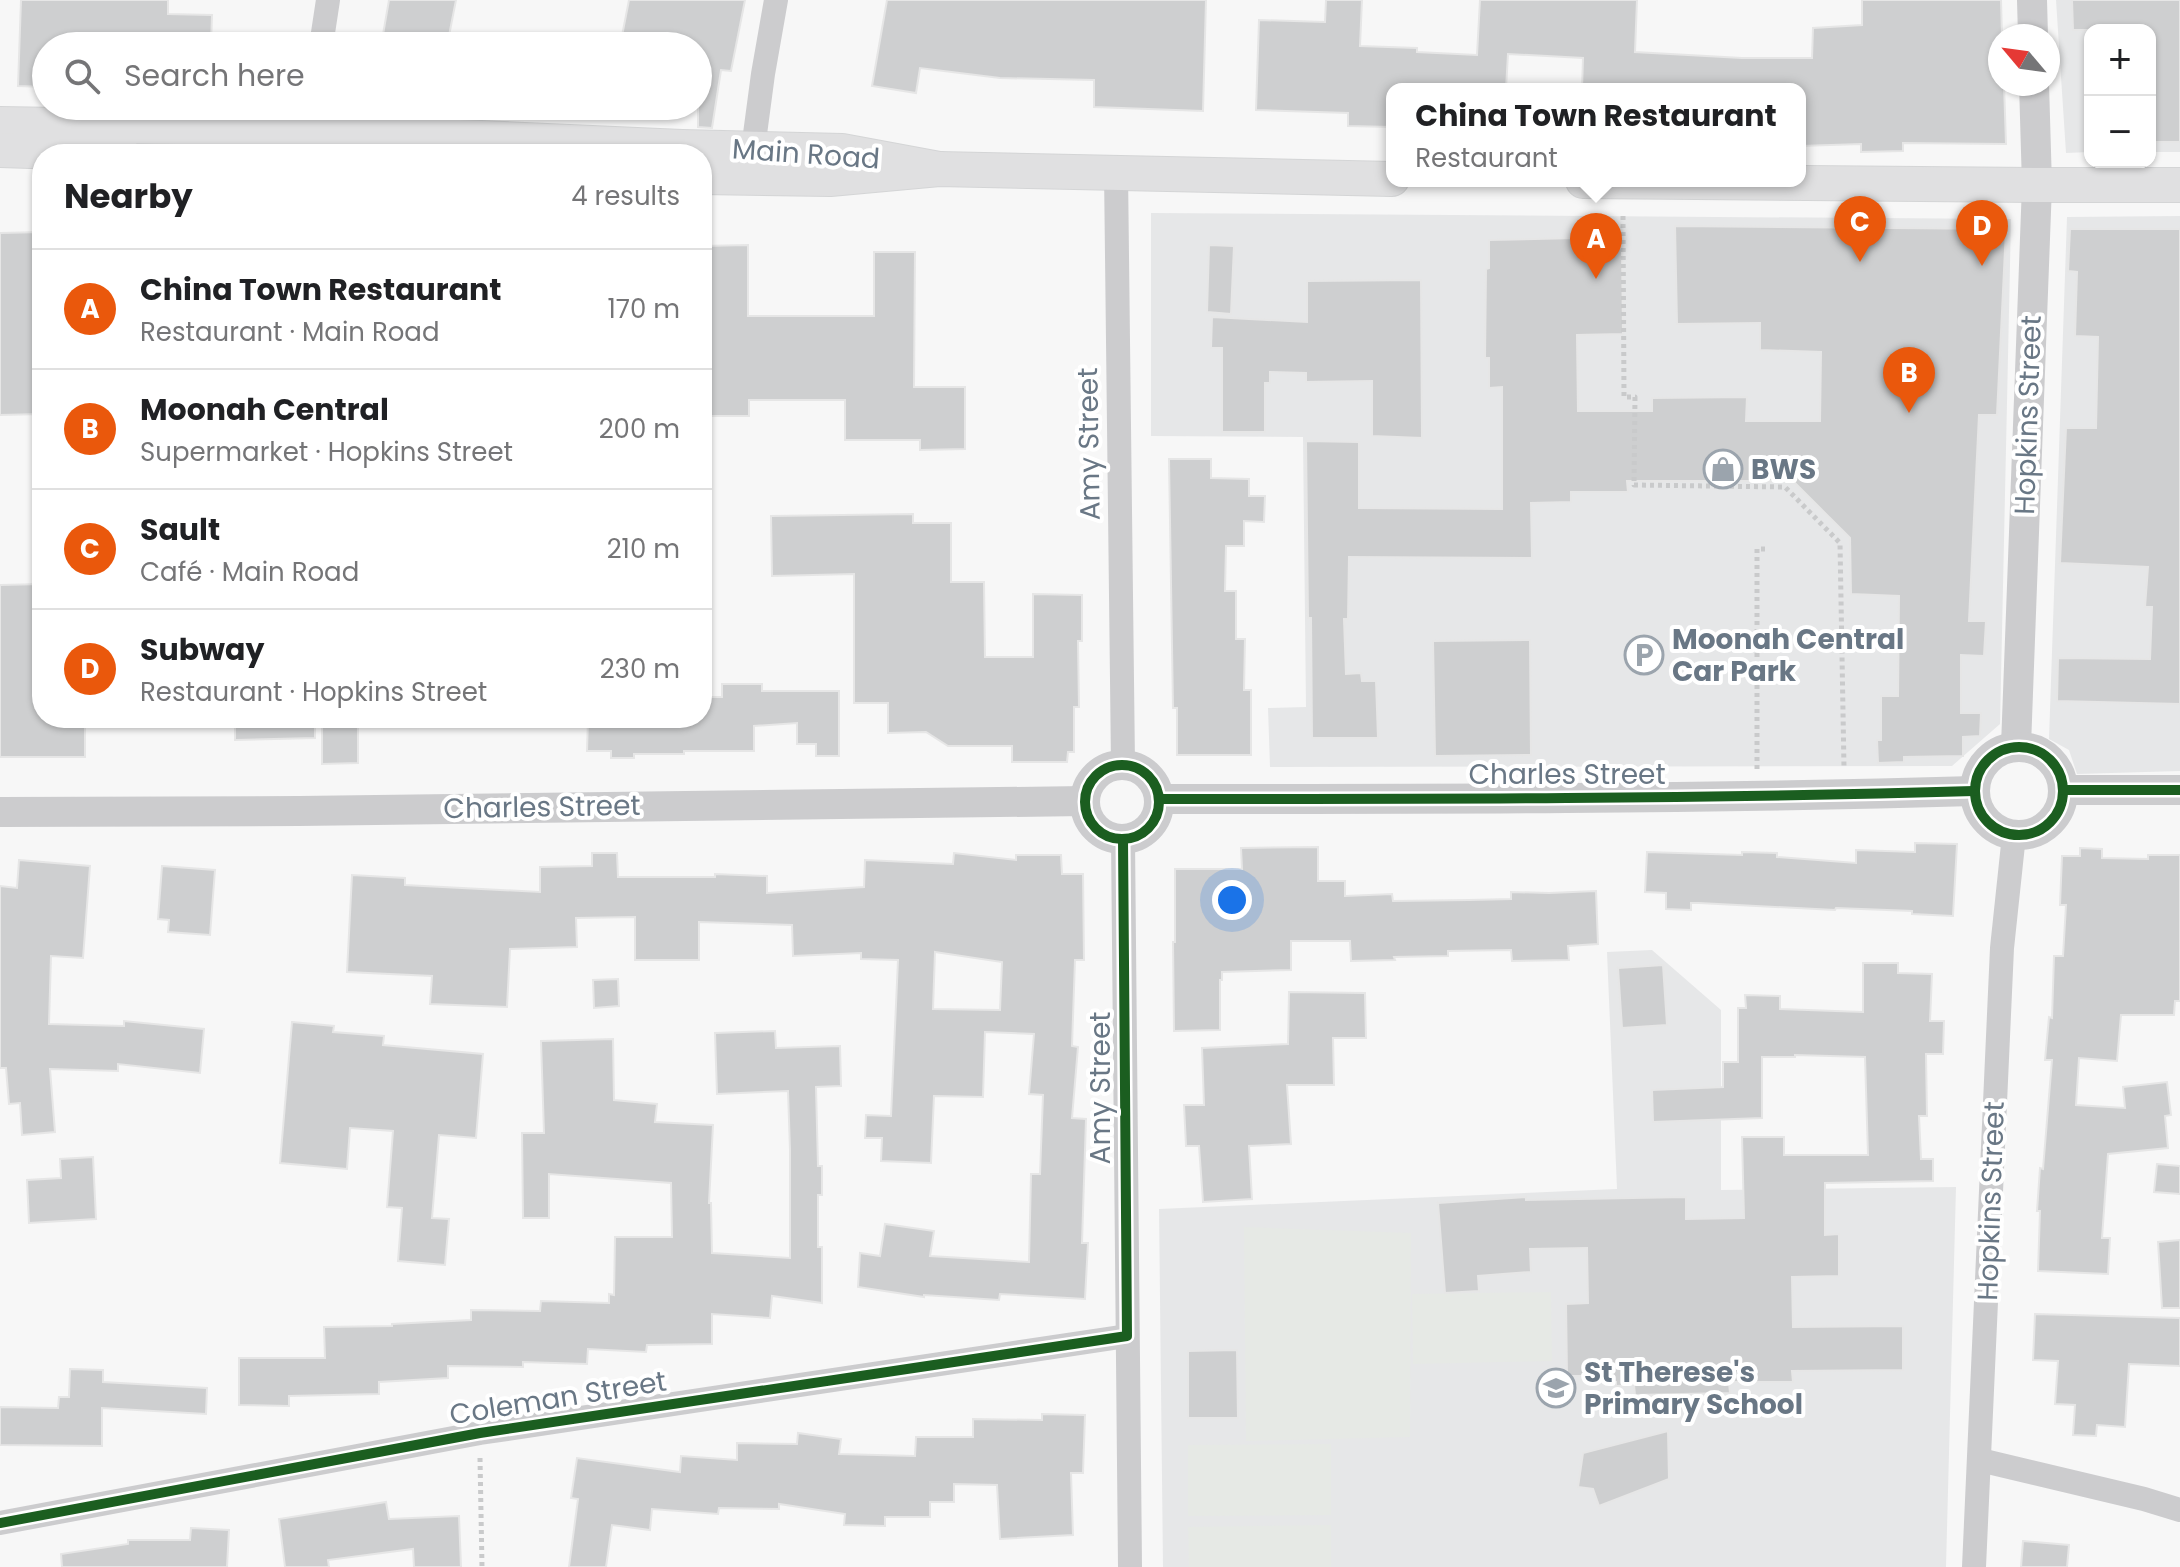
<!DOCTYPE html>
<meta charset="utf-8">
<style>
:root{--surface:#fff;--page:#f6f6f6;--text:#202124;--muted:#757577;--line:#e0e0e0;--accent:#ea580c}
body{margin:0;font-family:Poppins,sans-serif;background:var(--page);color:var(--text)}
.controls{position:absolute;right:24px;top:24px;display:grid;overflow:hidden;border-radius:16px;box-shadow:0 2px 6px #0004}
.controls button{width:72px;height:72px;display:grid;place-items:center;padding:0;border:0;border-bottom:2px solid var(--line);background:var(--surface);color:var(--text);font:40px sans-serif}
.compass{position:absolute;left:1988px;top:24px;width:72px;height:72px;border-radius:50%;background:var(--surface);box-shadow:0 2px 6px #0004;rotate:299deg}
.you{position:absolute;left:1232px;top:900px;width:28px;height:28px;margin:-20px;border:6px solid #fff;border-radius:50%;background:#1a73e8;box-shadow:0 0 0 12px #1a73e833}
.badge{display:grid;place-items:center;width:52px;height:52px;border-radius:50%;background:var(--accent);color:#fff;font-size:26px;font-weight:700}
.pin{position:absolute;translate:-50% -66px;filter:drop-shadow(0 2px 4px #0008)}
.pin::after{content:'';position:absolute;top:42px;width:28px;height:24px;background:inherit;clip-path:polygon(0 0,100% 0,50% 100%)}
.popup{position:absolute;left:1386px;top:83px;width:420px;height:104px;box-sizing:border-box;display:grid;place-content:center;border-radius:16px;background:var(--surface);filter:drop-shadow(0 2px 6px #0005);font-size:26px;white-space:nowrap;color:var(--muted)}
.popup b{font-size:30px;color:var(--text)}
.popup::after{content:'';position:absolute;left:50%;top:100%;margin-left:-16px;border:16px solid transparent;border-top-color:var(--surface)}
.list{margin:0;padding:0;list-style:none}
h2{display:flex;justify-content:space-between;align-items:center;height:104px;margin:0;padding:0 32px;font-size:34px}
h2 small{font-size:26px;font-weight:400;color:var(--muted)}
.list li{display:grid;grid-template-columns:52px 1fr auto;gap:24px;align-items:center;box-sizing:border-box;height:120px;padding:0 32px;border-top:2px solid var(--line)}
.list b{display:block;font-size:30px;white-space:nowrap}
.list p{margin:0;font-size:26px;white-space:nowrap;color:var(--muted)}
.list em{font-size:26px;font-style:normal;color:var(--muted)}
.icon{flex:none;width:44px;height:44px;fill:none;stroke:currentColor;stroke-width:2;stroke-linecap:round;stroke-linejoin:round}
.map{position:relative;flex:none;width:2180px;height:1567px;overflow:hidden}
.search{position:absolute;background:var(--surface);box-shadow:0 2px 6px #0004;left:32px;top:32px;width:680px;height:88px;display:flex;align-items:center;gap:20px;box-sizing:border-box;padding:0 28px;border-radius:44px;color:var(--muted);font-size:30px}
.panel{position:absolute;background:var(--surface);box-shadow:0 2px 6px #0004;left:32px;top:144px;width:680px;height:584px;border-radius:32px}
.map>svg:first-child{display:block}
.built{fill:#e6e7e8}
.green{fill:#e6e9e5}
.building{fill:#cecfd0;stroke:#e6e6e6;stroke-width:2;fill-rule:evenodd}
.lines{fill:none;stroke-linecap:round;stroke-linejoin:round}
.secondary-casing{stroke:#d4d5d6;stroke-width:36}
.path{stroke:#c9cacb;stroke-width:5;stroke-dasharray:4 4;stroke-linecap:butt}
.minor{stroke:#ccccce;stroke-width:24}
.tertiary{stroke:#ccccce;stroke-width:30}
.secondary{stroke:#e0e0e1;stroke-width:34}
.cycleway-casing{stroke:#fff;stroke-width:15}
.cycleway{stroke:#1b5e20;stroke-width:10}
.labels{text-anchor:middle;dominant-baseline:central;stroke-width:8;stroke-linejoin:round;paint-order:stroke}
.street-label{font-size:28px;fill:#697785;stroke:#fff}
.poi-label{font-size:28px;font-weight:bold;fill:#697785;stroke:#fff;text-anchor:start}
</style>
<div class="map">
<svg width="2180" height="1567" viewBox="0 0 2180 1567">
<rect width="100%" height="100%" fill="#f7f7f7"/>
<!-- built -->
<g class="built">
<path d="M2056,0H2180V152H2150V30H2090V152L2066,153Z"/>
<path d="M1151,213L2011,219L2000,724L1952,766L1270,767L1268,708L1306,707L1303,437L1151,436Z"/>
<path d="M2180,216V771L2077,774L2069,750L2049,739L2067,217Z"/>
<path d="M1652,950L1721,1010V1190L1956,1187L1946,1567H1163L1159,1209L1617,1189L1607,952Z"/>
</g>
<!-- green -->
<g class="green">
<path d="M1244,1227L1411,1233L1410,1437L1246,1441Z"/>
<path d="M1551,1292L1552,1361L1413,1364L1412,1294Z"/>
<path d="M1331,1444V1515L1188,1516V1445Z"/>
<path d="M1331,1525V1567H1189L1188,1527Z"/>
</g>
<!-- building -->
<g class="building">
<path d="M21,0H168V14L212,15L211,46H46V87L18,86Z"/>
<path d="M389,0H456L447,46H381Z"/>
<path d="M629,0H745L731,71L721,70L712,128L698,127V46H620Z"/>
<path d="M887,0H1206L1203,111L1094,107V80L1000,78L920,68L916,93L872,86Z"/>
<path d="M1326,0H1362L1360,46L1417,48V52L1477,55L1480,0H1637L1635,52L1742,58H1812L1813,28L1862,25V0H2001L2002,36H2000V84H2004L2006,144L1903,143V151L1861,152V144L1800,146V89H1582L1583,58L1508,54L1506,89H1392V127L1348,126V113L1256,110L1259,20L1325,22Z"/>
<path d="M2072,0H2180V142H2150V30H2073Z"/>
<path d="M1675,226L2006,229L1997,415H1979L1969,621H1986L1984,656L1961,655V713H1981L1980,736L1963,737V756L1904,757V762L1878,763L1877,740H1881V696H1898L1899,596L1851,594L1850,538L1793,481H1627L1628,492H1571V502L1531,503L1532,558L1349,557L1348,619H1344L1346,674L1361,673L1362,681H1376L1378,738H1312L1311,618H1308L1306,441L1359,442V508L1502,509V387L1489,388V358H1485L1486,269L1489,268V240L1576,238V249L1622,248L1623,334L1577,335L1578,411H1652V398L1747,397L1746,421H1820L1821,352L1760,350V323L1677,324Z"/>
<path d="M2070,229H2180V704L2057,701L2058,658L2150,659L2152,607H2145L2148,567L2060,563L2066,428H2096L2098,337L2075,336L2077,272L2068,271Z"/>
<path d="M42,232V414L0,415V233Z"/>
<path d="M748,245V316H874V252H915L914,387H965V449L920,450V440H845V400H749V416H702V246Z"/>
<path d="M1209,245L1234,246L1231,314L1207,312Z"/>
<path d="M1421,280L1422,438L1372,436V381L1306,382V373L1270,372V383H1265V432H1222V348H1211L1212,317L1307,322V281Z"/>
<path d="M1169,459H1211V478L1249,479V496H1265L1264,522L1244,521V546H1226L1225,591H1236V639H1245L1244,690H1251V755H1177V708H1173Z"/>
<path d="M913,514V523H951V582H984L985,657H1033V594L1082,595V641H1078L1079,707H1074V752H1068L1067,762H1012V746H948L926,732L888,733V703H854V574L772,576L771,516Z"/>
<path d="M42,584V718H85V757H0V585Z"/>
<path d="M1530,640L1531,755L1435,756L1433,641Z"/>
<path d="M722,684H762V691H839V756H816V744H797V723L754,726V751H684V754H634V758H611V751H587L588,718H702V697H722Z"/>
<path d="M235,718H315V738L235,740Z"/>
<path d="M322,718H358V763L322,764Z"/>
<path d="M1915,843L1957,844L1953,916L1912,914V911L1836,908L1835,910L1699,903H1691V910L1666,909V893L1645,892L1647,852L1742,855V852L1777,853V857L1856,863V850L1915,852Z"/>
<path d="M1318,847V881H1345V896L1392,894L1393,901L1469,900L1511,899V892L1549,893L1596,891L1598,944L1568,946L1569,960L1512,961L1511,950L1448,951V956L1394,957L1395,960L1351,961L1350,941H1291V970L1222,972V980H1220V1030L1174,1031L1173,942H1175V869H1242L1241,848Z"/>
<path d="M2080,848L2102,849V858L2148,859V855H2180V1001H2175L2174,1015H2121L2117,1061L2079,1058L2076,1105L2125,1108L2123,1087L2167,1082L2171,1115L2165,1116L2168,1148L2108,1154L2102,1238H2110L2108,1274L2038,1271L2040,1211H2037L2040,1168L2043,1169L2052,1060H2045L2049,1017L2052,1018L2054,956H2063L2066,905H2060L2062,856H2080Z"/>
<path d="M592,853H617L618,877H715V874L767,876V893L864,887L865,860L953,864L954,853L1016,860V855H1061L1062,874H1083L1084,960H1075L1072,1046L1078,1047L1072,1118L1086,1119L1082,1243H1088L1085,1299L1000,1294L999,1300L924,1295V1297L858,1287L860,1253L880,1256L885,1224L934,1231L930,1256L1029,1262L1031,1174H1040L1043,1095L1029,1094L1034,1034L985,1032L983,1097L934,1096L931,1163L881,1161L882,1138H865L866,1115L891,1116L898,960L861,959V953L793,956L792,925L699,922V960H635V917L576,918L577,947L510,949L507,1007L430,1004L432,976L347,972L352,875L405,878V885L540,892V867L592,866ZM935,952L1002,962L1000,1010L933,1009Z"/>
<path d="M19,860L90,866L83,958L51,956L49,1024L124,1026V1021L204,1029L200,1073L118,1064V1071L50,1069L55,1132L22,1135L20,1103L9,1104L6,1068H0V886L17,888Z"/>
<path d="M162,866L215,870L210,935L168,932L169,920L158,919Z"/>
<path d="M1863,963H1898V973L1932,974L1930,1021H1944L1943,1054H1926L1927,1116H1919L1921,1159H1933V1181L1825,1183V1235L1839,1234V1276L1792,1277L1793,1327L1903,1326V1370L1792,1371L1793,1382H1729L1730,1393L1635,1395L1634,1385L1616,1386V1382H1589V1376H1567L1566,1304L1588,1303L1587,1248L1530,1249L1531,1272L1478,1276L1479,1291L1445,1293L1438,1203L1526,1197V1200L1686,1197V1219L1744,1218L1742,1137H1784V1155H1868L1865,1057L1795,1055V1057H1762V1118L1653,1122L1652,1090L1723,1087V1062H1738V1008H1746L1745,995L1780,996V1009L1863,1012Z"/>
<path d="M1663,965L1667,1025L1622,1028L1618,968Z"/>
<path d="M618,979L619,1006L594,1008L593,980Z"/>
<path d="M1289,992L1365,993L1366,1038H1333L1334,1085H1287L1291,1144L1249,1146L1252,1199L1203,1202L1199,1146H1186L1184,1105H1204L1202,1048L1288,1044Z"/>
<path d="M292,1022L334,1026L333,1032L384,1036L383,1045L483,1054L476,1138L439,1135L432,1218L449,1219L445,1265L398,1261L402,1208L387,1207L393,1131L350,1128L347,1169L280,1163Z"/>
<path d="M775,1031L776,1048L840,1046L841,1086L816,1087L818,1166H822V1195H818V1247H822V1303L772,1296L770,1318L712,1314V1344L647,1345L646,1352L588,1349L587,1364L523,1362V1367L448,1366V1378L379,1382V1394L289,1396V1406L239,1405V1358H325L324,1327L392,1326V1324L471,1320V1310L540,1311L541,1301L609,1303V1294L614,1295L615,1237H672L671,1183L549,1174V1218H523L522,1133H544L541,1041L613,1039L614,1100L657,1104L655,1122L713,1125L709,1203H711L712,1253L790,1258V1150L788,1091L717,1094L715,1033Z"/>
<path d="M93,1157L96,1219L29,1223L27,1180L61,1178L60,1159Z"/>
<path d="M2157,1164L2180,1166V1194L2154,1192Z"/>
<path d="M2180,1240V1308H2162L2158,1242Z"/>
<path d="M2035,1314L2180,1318V1366L2129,1364L2125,1427L2097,1425L2096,1436L2073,1435L2075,1405L2055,1404L2058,1361L2033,1360Z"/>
<path d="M1237,1350L1238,1418H1188V1351Z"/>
<path d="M70,1369L103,1370V1382L207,1388L206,1414L102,1408V1446L0,1445V1407L58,1408L59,1397H69Z"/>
<path d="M1042,1414L1085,1415L1083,1473H1071L1073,1535L1000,1539L997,1485L954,1484V1502H930V1517H885V1526L844,1525L845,1514L779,1504V1509L719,1508L718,1514L652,1509L650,1530L612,1525L606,1567H569L578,1499L571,1498L577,1458L680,1472L681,1456L737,1460V1443L797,1444L798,1433L841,1439L839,1454L915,1456L916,1437H973V1419L1042,1420Z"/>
<path d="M1668,1431L1669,1479L1599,1506L1593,1489L1578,1487L1583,1453Z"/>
<path d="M386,1502L389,1519L459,1516L461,1567H414L413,1549L328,1560L329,1567H285L279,1519Z"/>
<path d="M191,1528L229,1530L227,1567H62L61,1554L128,1544V1540H190Z"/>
<path d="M2023,1541L2069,1545L2067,1567H2021Z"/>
</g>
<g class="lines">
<defs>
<g id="secondary">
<path d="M0,124L176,127L459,137L682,147L842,151L939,169"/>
<path d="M0,150L123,154"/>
<path d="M702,177L830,179L939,169L1392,179"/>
<path d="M1583,181L2037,185H2180"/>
</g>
</defs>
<!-- secondary casing -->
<use href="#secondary" class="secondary-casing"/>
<!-- path -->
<g class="path">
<path d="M1623,216L1624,397H1635L1634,485L1785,487L1840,543L1844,768"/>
<path d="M1757,769V549H1765"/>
<path d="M480,1458L482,1567"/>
</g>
<!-- minor -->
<g class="minor">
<path d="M321,46L328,0"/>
<path d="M305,154L311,106"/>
<path d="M751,164L763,74L776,0"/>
<path d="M1116,171L1123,765"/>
<path d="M1123,839L1130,1567"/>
<path d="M1980,1460L2144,1499L2180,1510"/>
<path d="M0,1523L480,1433L1127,1336"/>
<path d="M1974,1567L2002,948L2014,835"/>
</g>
<!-- tertiary -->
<g class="tertiary">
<path d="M2032,0L2033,36"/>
<path d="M2016,746L2037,185L2034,84"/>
<circle cx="2019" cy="791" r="44"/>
<circle cx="1122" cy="802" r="37"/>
<path d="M2063,790H2180"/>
<path d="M1159,799C1431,799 1702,799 1974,791"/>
<path d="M0,812L299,811L1085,801"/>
</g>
<!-- secondary -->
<use href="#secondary" class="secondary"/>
<defs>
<g id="cycleway">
<circle cx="2019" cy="791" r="44"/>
<circle cx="1122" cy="802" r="37"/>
<path d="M2063,790H2180"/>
<path d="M1159,799C1431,799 1702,799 1974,791"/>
<path d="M0,1523L480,1433L1127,1336L1123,839"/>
</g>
</defs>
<!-- cycleway casing -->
<use href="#cycleway" class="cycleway-casing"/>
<!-- cycleway -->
<use href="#cycleway" class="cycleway"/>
</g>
<!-- icons -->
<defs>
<symbol id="shop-ring" viewBox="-11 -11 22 22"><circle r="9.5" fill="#fff" stroke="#9ba4ad" stroke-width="1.5"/><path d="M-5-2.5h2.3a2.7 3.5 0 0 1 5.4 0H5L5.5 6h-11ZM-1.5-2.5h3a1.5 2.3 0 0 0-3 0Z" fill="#9ba4ad"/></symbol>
<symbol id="parking-ring" viewBox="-11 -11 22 22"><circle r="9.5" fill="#fff" stroke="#9ba4ad" stroke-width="1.5"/><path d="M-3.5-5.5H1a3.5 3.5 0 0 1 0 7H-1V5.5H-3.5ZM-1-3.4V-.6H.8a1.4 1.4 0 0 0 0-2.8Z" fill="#9ba4ad"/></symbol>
<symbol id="school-ring" viewBox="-11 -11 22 22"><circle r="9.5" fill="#fff" stroke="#9ba4ad" stroke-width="1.5"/><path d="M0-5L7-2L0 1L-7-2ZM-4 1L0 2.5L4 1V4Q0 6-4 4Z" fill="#9ba4ad"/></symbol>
</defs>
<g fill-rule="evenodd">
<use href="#shop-ring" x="1701" y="447" width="44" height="44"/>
<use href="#parking-ring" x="1622" y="633" width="44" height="44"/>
<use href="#school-ring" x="1534" y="1366" width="44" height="44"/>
</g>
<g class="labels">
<!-- street labels -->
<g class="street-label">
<text transform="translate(806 154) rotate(4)">Main Road</text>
<text transform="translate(2028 415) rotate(-88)">Hopkins Street</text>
<text transform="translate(1089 444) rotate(-91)">Amy Street</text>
<text x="1567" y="774">Charles Street</text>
<text transform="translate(542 807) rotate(-1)">Charles Street</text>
<text transform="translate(1100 1088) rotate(-90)">Amy Street</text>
<text transform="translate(1991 1201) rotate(-88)">Hopkins Street</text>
<text transform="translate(558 1398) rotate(-9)">Coleman Street</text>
</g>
<!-- poi labels -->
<g class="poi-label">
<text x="1751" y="469">BWS</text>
<text x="1672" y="639">Moonah Central<tspan x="1672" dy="32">Car Park</tspan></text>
<text x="1584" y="1372">St Therese's<tspan x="1584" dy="32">Primary School</tspan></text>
</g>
</g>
</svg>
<div class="controls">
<button>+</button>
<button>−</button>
</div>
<svg class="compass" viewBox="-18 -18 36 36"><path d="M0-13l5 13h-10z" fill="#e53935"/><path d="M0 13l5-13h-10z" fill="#757577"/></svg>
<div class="you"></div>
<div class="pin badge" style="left:1596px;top:279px">A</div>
<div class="popup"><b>China Town Restaurant</b>Restaurant</div>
<div class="pin badge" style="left:1909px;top:413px">B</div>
<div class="pin badge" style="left:1860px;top:262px">C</div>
<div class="pin badge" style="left:1982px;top:266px">D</div>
<div class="search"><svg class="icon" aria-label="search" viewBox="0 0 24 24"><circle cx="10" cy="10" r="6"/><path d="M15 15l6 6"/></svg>Search here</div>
<section class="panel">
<h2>Nearby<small>4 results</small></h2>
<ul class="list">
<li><span class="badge">A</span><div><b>China Town Restaurant</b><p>Restaurant · Main Road</p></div><em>170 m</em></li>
<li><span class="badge">B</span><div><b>Moonah Central</b><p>Supermarket · Hopkins Street</p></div><em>200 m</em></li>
<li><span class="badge">C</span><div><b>Sault</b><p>Café · Main Road</p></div><em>210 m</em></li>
<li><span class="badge">D</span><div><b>Subway</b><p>Restaurant · Hopkins Street</p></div><em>230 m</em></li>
</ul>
</section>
</div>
